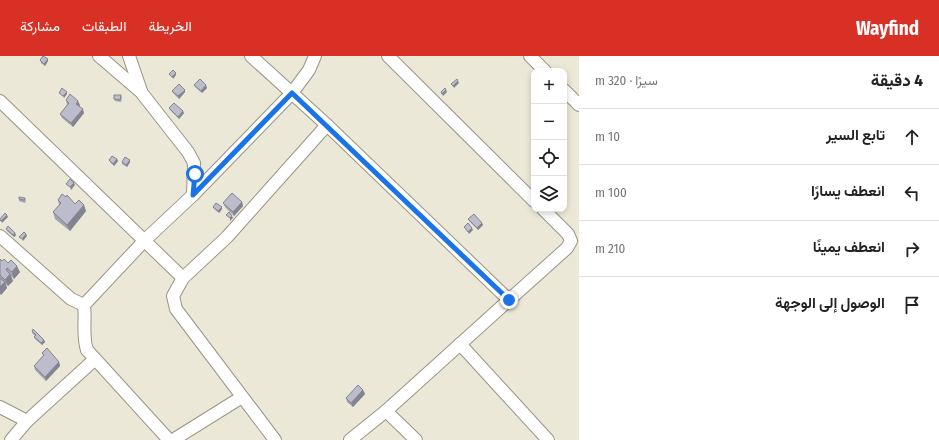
<!DOCTYPE html>
<html lang="ar">
<meta charset="utf-8">
<style>
:root{--surface:#fff;--page:#f2f2f2;--text:#222;--muted:#767676;--line:#e0e0e0;--accent:#d93025}
body{margin:0;font-family:"Fira Sans Condensed",Vazirmatn,sans-serif;background:var(--page);color:var(--text);direction:rtl}
.controls{position:absolute;right:12px;top:12px;display:grid;overflow:hidden;border-radius:8px;box-shadow:0 2px 6px #0003}
.controls button{width:36px;height:36px;display:grid;place-items:center;padding:0;border:0;border-bottom:1px solid var(--line);background:var(--surface);color:var(--text);font:20px sans-serif}
.stop{position:absolute;width:12px;height:12px;margin:-9px;border:3px solid #1a73e8;border-radius:50%;background:#fff}
.stop.end{background:#1a73e8;border-color:#fff;box-shadow:0 1px 4px #0008}
.list{margin:0;padding:0;list-style:none}
h2{display:flex;justify-content:space-between;align-items:center;height:52px;margin:0;padding:0 16px;font-size:17px}
h2 small{font-size:13px;font-weight:400;color:var(--muted)}
.list li{display:grid;grid-template-columns:26px 1fr auto;gap:12px;align-items:center;box-sizing:border-box;height:56px;padding:0 16px;border-top:1px solid var(--line)}
.list b{display:block;font-size:15px;white-space:nowrap}
.list em{font-size:13px;font-style:normal;color:var(--muted)}
.icon{flex:none;width:22px;height:22px;fill:none;stroke:currentColor;stroke-width:2;stroke-linecap:round;stroke-linejoin:round}
.map{position:relative;flex:none;width:579px;height:384px;overflow:hidden;direction:ltr}
header{display:flex;align-items:center;gap:24px;box-sizing:border-box;height:56px;padding:0 20px;background:var(--accent);color:#fff}
header strong{font-size:19px}
nav{display:flex;gap:22px;margin-inline-start:auto;font-size:14px}
main{display:flex}
aside{flex:1;background:var(--surface)}
.map>svg:first-child{display:block}
.lines{fill:none;stroke-linecap:round;stroke-linejoin:round}
.minor-casing{stroke:#989585;stroke-width:14}
.minor{stroke:#fff;stroke-width:12}
.wall{fill:#a2a2b0}
.shaded-wall{fill:#848490}
.building{fill:#bcbccd;stroke:#848490}
.route{stroke:#1a73e8;stroke-width:5}
</style>
<header>
<strong>Wayfind</strong>
<nav><a>الخريطة</a><a>الطبقات</a><a>مشاركة</a></nav>
</header>
<main>
<aside>
<h2>4 دقيقة<small>سيرًا · 320 m</small></h2>
<ul class="list">
<li><svg class="icon" aria-label="ahead" viewBox="0 0 24 24"><path d="M12 20V5M6 11l6-6 6 6"/></svg><div><b>تابع السير</b></div><em>10 m</em></li>
<li><svg class="icon" aria-label="left" viewBox="0 0 24 24"><path d="M17 20v-9H6M10 6l-5 5 5 5"/></svg><div><b>انعطف يسارًا</b></div><em>100 m</em></li>
<li><svg class="icon" aria-label="right" viewBox="0 0 24 24"><path d="M7 20v-9h11M14 6l5 5-5 5"/></svg><div><b>انعطف يمينًا</b></div><em>210 m</em></li>
<li><svg class="icon" aria-label="arrive" viewBox="0 0 24 24"><path d="M6 21V4h12l-3 4 3 4H6"/></svg><div><b>الوصول إلى الوجهة</b></div></li>
</ul>
</aside>
<div class="map">
<svg width="579" height="384" viewBox="0 0 579 384">
<rect width="100%" height="100%" fill="#ece8d7"/>
<g class="lines">
<defs>
<g id="minor">
<path d="M99,0L141,36L188,96L194,107L193,139"/>
<path d="M129,0L141,35"/>
<path d="M251,0L327,69L509,244L386,355L350,384"/>
<path d="M388,0L534,145"/>
<path d="M530,0L545,15"/>
<path d="M564,34L579,49"/>
<path d="M0,45L183,222"/>
<path d="M0,180L71,243L84,249"/>
<path d="M509,244L567,192L571,185L568,178L543,153"/>
<path d="M460,288L548,384"/>
<path d="M0,351L27,365"/>
<path d="M386,355L416,384"/>
<path d="M11,384L27,365L94,304"/>
<path d="M169,384L87,294C82,279 86,265 84,249L145,184L193,139L292,37L309,14L315,0"/>
<path d="M173,384L242,341"/>
<path d="M275,384L176,253L173,240L183,222L227,181L327,69"/>
</g>
</defs>
<!-- minor casing -->
<use href="#minor" class="minor-casing"/>
<!-- minor -->
<use href="#minor" class="minor"/>
</g>
<!-- wall -->
<g class="wall">
<path d="M48,3V5L45,10L41,7L40,4Z"/>
<path d="M194,29L207,32L202,37L195,31Z"/>
<path d="M172,35L185,36L179,43L173,37Z"/>
<path d="M121,39L122,42L121,46L115,45L114,43Z"/>
<path d="M66,44L80,49L79,50L84,57L73,71L62,62L60,58L67,49Z"/>
<path d="M169,52L184,57L179,63L170,54Z"/>
<path d="M117,103L118,105L114,110L110,106L109,104Z"/>
<path d="M130,104V106L127,111L122,108V106Z"/>
<path d="M25,142L26,144L25,147L19,145V143Z"/>
<path d="M58,144L75,148L86,155L70,175L55,163L53,156L59,149Z"/>
<path d="M242,146L243,150L234,160L225,151L223,147Z"/>
<path d="M213,151H222V153L219,157L214,153Z"/>
<path d="M468,163L482,167L483,169L478,174L469,165Z"/>
<path d="M6,173L15,177L16,179L14,181L7,175Z"/>
<path d="M0,203L20,216L14,223L11,220L13,225L8,230L6,228L7,232L1,239L0,238Z"/>
<path d="M32,275L44,284L45,286L42,289L35,283L34,281L35,280L32,277Z"/>
<path d="M42,297L59,306L60,310L46,325L35,314L34,310L43,300Z"/>
<path d="M363,334L365,338L353,351L347,346L346,342Z"/>
</g>
<!-- shaded-wall -->
<g class="shaded-wall">
<path d="M48,3V5L45,10L44,8Z"/>
<path d="M176,17V19L173,23L172,21Z"/>
<path d="M458,25L459,27L454,32L453,30Z"/>
<path d="M206,29L207,32L202,37L201,35Z"/>
<path d="M185,34V36L179,43L178,40Z"/>
<path d="M446,34L447,36L443,40L442,38Z"/>
<path d="M67,36V38L64,42L63,40Z"/>
<path d="M78,45L80,49L78,52L76,48Z"/>
<path d="M83,53L84,57L73,71L71,67Z"/>
<path d="M183,55L184,57L179,63L178,61Z"/>
<path d="M117,103L118,105L114,110L113,108Z"/>
<path d="M130,104V106L127,111L126,109Z"/>
<path d="M74,127L75,129L71,134L70,131Z"/>
<path d="M242,146L243,150L234,160L233,156Z"/>
<path d="M84,149L86,155L70,175L67,169Z"/>
<path d="M222,151V153L219,157L218,155Z"/>
<path d="M7,159L8,161L2,167L1,165Z"/>
<path d="M232,160L233,162L230,165V162Z"/>
<path d="M482,167L483,169L478,174L477,172Z"/>
<path d="M472,172L473,174L469,178L468,176Z"/>
<path d="M15,177L16,179L14,181L13,179Z"/>
<path d="M26,178L27,180L23,185L22,183Z"/>
<path d="M17,210L20,216L14,223L12,216Z"/>
<path d="M10,218L13,225L8,230L5,224Z"/>
<path d="M5,226L7,232L1,239L0,237V231Z"/>
<path d="M44,284L45,286L42,289L41,287Z"/>
<path d="M59,306L60,310L46,325L45,321Z"/>
<path d="M363,334L365,338L353,351L351,347Z"/>
</g>
<!-- building -->
<g class="building">
<path d="M43,0L48,3L44,8L40,4Z"/>
<path d="M173,14L176,17L172,21L169,18Z"/>
<path d="M200,23L206,29L201,35L194,29Z"/>
<path d="M457,23L458,25L453,30L451,28Z"/>
<path d="M179,28L185,34L178,40L172,35Z"/>
<path d="M62,32L67,36L63,40L59,37Z"/>
<path d="M445,32L446,34L442,38L441,36Z"/>
<path d="M70,38L78,45L76,48L83,53L71,67L60,58L69,47L66,44Z"/>
<path d="M114,39H121L120,44L114,43Z"/>
<path d="M174,47L183,55L178,61L169,52Z"/>
<path d="M112,100L117,103L113,108L109,104Z"/>
<path d="M125,101L130,104L126,109L122,106Z"/>
<path d="M70,123L74,127L70,131L66,128Z"/>
<path d="M232,137L242,146L233,156L223,147Z"/>
<path d="M62,138L66,141L67,139L75,148L79,144L84,149L67,169L53,156L61,147L58,144Z"/>
<path d="M19,141L25,142L24,144L19,143Z"/>
<path d="M216,147L222,151L218,155L213,151Z"/>
<path d="M229,156L232,160L230,162L226,159Z"/>
<path d="M5,157L7,159L1,165L0,164V163Z"/>
<path d="M474,158L482,167L477,172L468,163Z"/>
<path d="M468,167L472,172L468,176L464,171Z"/>
<path d="M8,170L15,177L13,179L6,173Z"/>
<path d="M24,176L26,178L22,183L19,181Z"/>
<path d="M0,203L2,205L4,203L8,207L11,204L17,210L12,216L7,212L6,214L10,218L5,224L0,219Z"/>
<path d="M0,222L5,226L0,231Z"/>
<path d="M33,273L44,284L41,287L34,281L36,279L32,275Z"/>
<path d="M47,292L59,306L45,321L34,310L44,299L42,297Z"/>
<path d="M358,329L363,334L351,347L346,342Z"/>
</g>
<g class="lines">
<!-- route -->
<path class="route" d="M195,118L193,139L292,37L509,244"/>
</g>
</svg>
<div class="controls">
<button>+</button>
<button>−</button>
<button><svg class="icon" aria-label="locate" viewBox="0 0 24 24"><circle cx="12" cy="12" r="6"/><path d="M12 2v4M12 18v4M2 12h4M18 12h4"/></svg></button>
<button><svg class="icon" aria-label="layers" viewBox="0 0 24 24"><path d="M12 4l9 5-9 5-9-5zM3 14l9 5 9-5"/></svg></button>
</div>
<div class="stop" style="left:195px;top:118px"></div>
<div class="stop end" style="left:509px;top:244px"></div>
</div>
</main>
